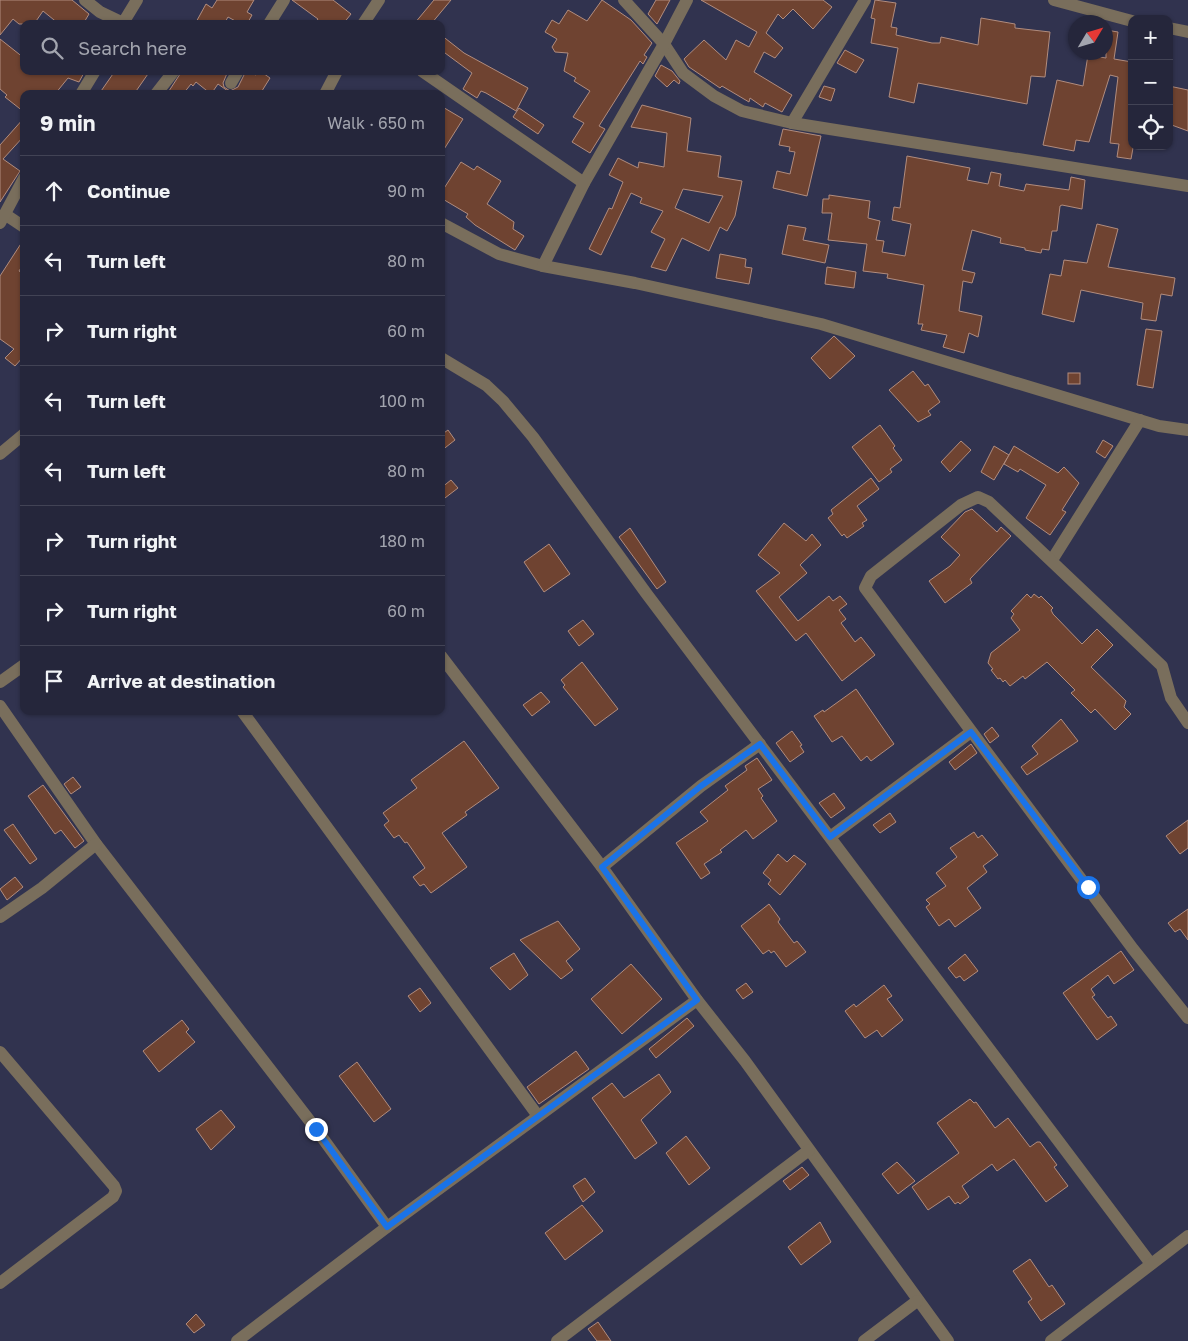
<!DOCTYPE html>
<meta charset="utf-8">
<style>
:root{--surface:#25263b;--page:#2d2e42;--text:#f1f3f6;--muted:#a3a5af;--line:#424355}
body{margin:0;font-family:"Golos Text",sans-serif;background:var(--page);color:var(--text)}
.controls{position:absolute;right:15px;top:15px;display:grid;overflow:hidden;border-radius:10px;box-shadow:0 1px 4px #0004}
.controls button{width:45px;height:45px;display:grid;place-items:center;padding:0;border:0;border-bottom:1px solid var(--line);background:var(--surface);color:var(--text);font:25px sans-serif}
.compass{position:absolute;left:1068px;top:15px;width:45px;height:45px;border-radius:50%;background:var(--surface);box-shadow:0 1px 4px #0004;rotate:52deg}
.stop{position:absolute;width:15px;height:15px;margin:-11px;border:4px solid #1a73e8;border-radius:50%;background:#fff}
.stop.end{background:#1a73e8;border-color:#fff;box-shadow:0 1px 5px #0008}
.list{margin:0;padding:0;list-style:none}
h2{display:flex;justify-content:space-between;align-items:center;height:65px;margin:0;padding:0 20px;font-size:21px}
h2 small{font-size:16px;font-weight:400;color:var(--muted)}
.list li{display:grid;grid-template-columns:32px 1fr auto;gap:15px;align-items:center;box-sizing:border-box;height:70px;padding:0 20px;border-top:1px solid var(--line)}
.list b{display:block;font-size:19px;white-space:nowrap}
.list em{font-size:16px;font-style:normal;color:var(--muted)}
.icon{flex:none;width:28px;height:28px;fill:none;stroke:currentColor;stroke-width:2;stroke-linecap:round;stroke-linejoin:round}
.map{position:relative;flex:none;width:1188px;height:1341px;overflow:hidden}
.search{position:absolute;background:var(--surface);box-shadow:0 1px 4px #0004;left:20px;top:20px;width:425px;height:55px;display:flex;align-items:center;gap:12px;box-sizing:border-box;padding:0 18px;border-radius:10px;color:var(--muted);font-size:19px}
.panel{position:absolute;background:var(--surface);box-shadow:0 1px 4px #0004;left:20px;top:90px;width:425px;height:625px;border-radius:10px}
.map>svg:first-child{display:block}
.building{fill:#6f4331;stroke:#b18c7e;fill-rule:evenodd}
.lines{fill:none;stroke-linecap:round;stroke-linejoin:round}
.minor{stroke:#796e5c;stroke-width:12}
.route{stroke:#1a73e8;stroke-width:6}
</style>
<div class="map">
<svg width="1188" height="1341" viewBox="0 0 1188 1341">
<rect width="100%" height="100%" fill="#31334f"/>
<!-- building -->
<g class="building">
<path d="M0,0H72L89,14L83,24H59L43,11L34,24H19L13,19L0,35Z"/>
<path d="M217,0H254L247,12L252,15L247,24H241L228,17L224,24H195L206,4L212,8Z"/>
<path d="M292,0H333L351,14L343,24H314L318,19Z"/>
<path d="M434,0H451L431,24H414Z"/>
<path d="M602,0L631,20L652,43L644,55L647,57L643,64L640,61L599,126L605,129L590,153L572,142L584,123L573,117L590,91L574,81L576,78L564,71L568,53L555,52L552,47L557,39L545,32L552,20L559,24L568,10L587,21Z"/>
<path d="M656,0H670L657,24L648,14Z"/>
<path d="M701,0H823L832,7L813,29L793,9L783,19L778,14L766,33L783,48L775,58L764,52L754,72L792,95L782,112L765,103L763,107L750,98L749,102L722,86L720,88L689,67L684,59L704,40L726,60L736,40L749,47L757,32Z"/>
<path d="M875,0L896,3L891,27L897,28L896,35L932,43H940L941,37L978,45L981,18L1015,24V28L1050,32L1045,77L1031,76L1027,104L918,83L914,103L889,97L898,48L871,43L875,19L871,18Z"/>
<path d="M1106,30L1118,32L1114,59L1132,62L1133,148L1131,159L1117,157L1119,144L1110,143L1118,77L1110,75L1089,142L1076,140L1074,151L1043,145L1057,80L1083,86L1088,55L1106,58Z"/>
<path d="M441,35L464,53L528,88L516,111L486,93L481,91L477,98L463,89L472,73L441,50Z"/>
<path d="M0,39L24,58V71H85L79,82L68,78L55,94H24V112L5,97L7,95L0,89Z"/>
<path d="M845,50L864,60L856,73L837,63Z"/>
<path d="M661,65L672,71L680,81L679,84L674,80L667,87L655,76Z"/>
<path d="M115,71H150L134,94H99Z"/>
<path d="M182,71H228L223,83L224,87L230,91L238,87L246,71L256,75L260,71L270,78L260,94H232L218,84L211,94L196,82L193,86L191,84L183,94H167Z"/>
<path d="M824,86L835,89L831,101L819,97Z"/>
<path d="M1169,86L1188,90V131L1169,124Z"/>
<path d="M642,105L691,118L687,151L721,156L718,177L742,181L735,216L727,231L720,227L709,251L682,238L666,271L651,267L665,239L651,232L663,211L640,203L642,198L631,193L601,255L589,249L609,208L612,209L623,182L609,175L618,158L638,168L639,162L664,167L667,133L631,127ZM683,189L723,196L709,223L675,208Z"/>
<path d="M441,106L463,119L441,154Z"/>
<path d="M519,108L544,125L538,134L513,117Z"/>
<path d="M24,118V136L3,159L20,171L0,202V145Z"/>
<path d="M783,129L821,136L807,196L773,188L777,171L790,174L795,152L789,151L790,147L779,145Z"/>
<path d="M907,156L970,168L967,180L988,184L991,172L1001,174L999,186L1024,191L1026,184L1069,190L1071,177L1085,180L1082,209L1062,205L1060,206L1057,231H1052L1049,250L1042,249L1041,253L1025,250V248L1000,243L1001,238L972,230L962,270L975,273L972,283L963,281L959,311L982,316L978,337L969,333L964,353L943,347L947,335L921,330L923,324H918L924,285L887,278L888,274L863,271L867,244L828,240L832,213H822L823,199H829V195L870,201L868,218L880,221L876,240L884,241L882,252L905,256L911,224L892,220L894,207L900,208Z"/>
<path d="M461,162L474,170L477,166L501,181L487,204L514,222L513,229L524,236L515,250L475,225L466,217L468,214L441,198V193Z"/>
<path d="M1097,224L1118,229L1108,267L1175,278L1172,296L1161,294L1156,321L1141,319L1143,303L1081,290L1074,322L1042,314L1050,274L1061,276L1064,260L1087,263Z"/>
<path d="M788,225L806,228L803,240L829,245L825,263L782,254Z"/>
<path d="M24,239V263L19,271L24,275V356L15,366L5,358L14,349L0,339V276Z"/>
<path d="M720,254L746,259L745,267L752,268L749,284L716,278Z"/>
<path d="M827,267L856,272L854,288L825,284Z"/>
<path d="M1146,329L1162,331L1153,388L1137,385Z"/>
<path d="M834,336L855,356L830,379L811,358Z"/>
<path d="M913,371L925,386L928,384L940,402L928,411L931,415L918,422L889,390Z"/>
<rect x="1068" y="373" width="12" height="11"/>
<path d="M880,425L895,446L893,448L902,460L890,469L892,472L879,482L852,447Z"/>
<path d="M448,430L455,440L441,451V435Z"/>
<path d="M1103,440L1113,446L1105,458L1096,452Z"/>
<path d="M961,441L971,450L950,472L941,462Z"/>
<path d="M994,446L1009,455L994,480L981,472Z"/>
<path d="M1014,446L1058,473L1064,467L1079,483L1062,510L1066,512L1050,535L1026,518L1046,485L1020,469L1018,472L1004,464Z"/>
<path d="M871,478L879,489L857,506L867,520L862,523L864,526L847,538L844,534L842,536L828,518L833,514L831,510Z"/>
<path d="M451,480L458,488L441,501V488Z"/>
<path d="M972,509L997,532L1001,527L1011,536L970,579L972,583L945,603L929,581L950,566L960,555L941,537L965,512Z"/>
<path d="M784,523L806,541L812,534L821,545L800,565L807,573L779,597L798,621L829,596L833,601L840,596L847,604L839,610L846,619L841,623L855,642L861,637L875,655L842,681L806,633L796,641L756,591L780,573L758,555Z"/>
<path d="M630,528L666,582L657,589L619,537Z"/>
<path d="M549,544L570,574L544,592L524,562Z"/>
<path d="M1027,594L1031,598L1034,594L1039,598L1041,596L1053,608L1051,610L1053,614L1082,644L1097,629L1113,645L1091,667L1126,701L1124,707L1131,714L1115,730L1095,709L1091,713L1071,693L1075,690L1047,662L1025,679L1023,676L1010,686L1005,680L1003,682L1000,678L998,679L991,670L993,669L988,663L991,653L1020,630L1011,618L1014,614L1011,611Z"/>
<path d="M583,620L594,634L579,646L568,631Z"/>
<path d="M582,662L618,709L595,726L563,687L565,685L561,680Z"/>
<path d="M856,689L894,744L871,761L867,756L861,761L842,736L832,742L814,716L823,710L824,712Z"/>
<path d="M541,692L550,702L532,716L523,705Z"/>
<path d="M1061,719L1078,741L1027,775L1021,767L1038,754L1032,746Z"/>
<path d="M992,727L999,736L990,743L984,734Z"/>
<path d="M792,731L802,745L800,746L804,752L790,762L776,743Z"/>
<path d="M464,741L499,788L465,812L467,815L442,833L467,867L431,893L424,884L420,886L413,877L425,868L407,842L405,843L399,835L394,838L384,825L389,821L383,813L417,788L411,780Z"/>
<path d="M971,744L977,753L955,770L949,762Z"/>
<path d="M757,758L772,780L758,789L763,796L761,798L777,821L753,839L746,830L720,850L722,852L704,864L710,873L701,879L676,843L708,821L700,812L728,790L725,786L747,770L745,766Z"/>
<path d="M73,777L81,787L71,794L64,784Z"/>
<path d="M43,785L84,841L75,848L61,830L55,834L28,796Z"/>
<path d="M834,793L845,808L831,818L819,803Z"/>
<path d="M890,813L896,822L880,833L873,825Z"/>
<path d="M1188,820V848L1180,854L1166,836Z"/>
<path d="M13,824L37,859L30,864L4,830Z"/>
<path d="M974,832L978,838L982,835L998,855L983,866L987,872L967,888L981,908L955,927L949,919L939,926L926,907L930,904L926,900L946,886L936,873L957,857L950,848Z"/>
<path d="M778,854L787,862L794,855L806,864L780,895L768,884L771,880L763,873Z"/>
<path d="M15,877L23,887L7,900L0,889Z"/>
<path d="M769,904L780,919L778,922L794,943L797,941L806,952L786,967L774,951L771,953L769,950L763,954L741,926Z"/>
<path d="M1188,909V940L1180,929L1175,932L1168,923Z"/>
<path d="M558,921L580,949L566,961L573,970L561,979L520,940Z"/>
<path d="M1121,951L1134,970L1114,984L1108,975L1091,989L1095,995L1092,997L1108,1018L1111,1016L1117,1025L1097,1040L1063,993Z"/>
<path d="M514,953L528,975L510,990L490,968Z"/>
<path d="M965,954L978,971L964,981L960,976L956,978L948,968Z"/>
<path d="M631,964L662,999L622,1034L591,999Z"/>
<path d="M746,983L753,992L743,999L736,990Z"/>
<path d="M884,985L892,996L887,999L903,1020L882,1037L877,1030L865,1038L845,1011L854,1004L856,1007Z"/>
<path d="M420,988L431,1003L420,1012L408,996Z"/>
<path d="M687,1018L694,1026L656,1058L649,1049Z"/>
<path d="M182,1020L189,1029L186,1032L195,1042L159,1072L143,1051Z"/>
<path d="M576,1051L589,1069L539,1104L527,1087Z"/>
<path d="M357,1062L391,1109L374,1122L339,1076Z"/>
<path d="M659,1074L671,1092L641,1120L657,1143L635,1159L592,1098L612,1083L624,1098Z"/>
<path d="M970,1099L974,1103L976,1102L995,1128L1008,1118L1030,1147L1037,1142H1040L1057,1165L1054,1167L1068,1186L1046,1202L1014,1159L997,1171L992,1164L962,1186L969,1197L960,1204L958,1202L955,1204L949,1196L928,1210L912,1187L959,1153L937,1123Z"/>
<path d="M221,1110L235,1127L211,1150L196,1129Z"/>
<path d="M686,1136L710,1168L689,1185L666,1153Z"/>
<path d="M897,1162L915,1181L898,1194L882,1174Z"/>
<path d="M802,1167L809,1175L790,1190L783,1181Z"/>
<path d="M585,1178L595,1192L583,1202L573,1186Z"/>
<path d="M582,1205L603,1231L565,1260L545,1233Z"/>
<path d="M820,1222L831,1242L801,1265L788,1247Z"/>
<path d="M1030,1259L1049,1287L1052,1285L1065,1304L1041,1321L1028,1302L1032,1299L1013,1271Z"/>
<path d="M196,1314L205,1325L194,1333L186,1324Z"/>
<path d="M598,1322L611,1341H597L588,1329Z"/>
</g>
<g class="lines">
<!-- minor -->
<g class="minor">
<path d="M85,0L100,12L123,23L137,0"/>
<path d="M624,0L664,44L683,73L714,96L742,111L792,123L1188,186"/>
<path d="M1054,0L1132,21"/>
<path d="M269,24L284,0"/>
<path d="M363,24L379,0"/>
<path d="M1169,28L1188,32"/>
<path d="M422,71L584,183"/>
<path d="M231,83L238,71"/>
<path d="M81,94L95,71"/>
<path d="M156,94L174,71"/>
<path d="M325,94L337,71"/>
<path d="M792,123L865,0"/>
<path d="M6,215L24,227"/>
<path d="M0,223L24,178"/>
<path d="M441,223L499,254L543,266L635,283L821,324L1159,426L1188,430"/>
<path d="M543,266L584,183L664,44L687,0"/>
<path d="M441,358L486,385L503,401L533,437L646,593L1151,1264"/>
<path d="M0,454L24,434"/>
<path d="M1052,560L1140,420"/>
<path d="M441,656L602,867L697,1000L745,1061L948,1341"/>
<path d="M0,682L24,665"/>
<path d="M0,706L96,844L316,1129L387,1227L237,1341"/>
<path d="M242,711L538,1116"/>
<path d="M1188,723L1171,698L1162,666L989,502L978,497L961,505L871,576L865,588L1133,949L1188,1018"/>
<path d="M830,837L971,732"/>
<path d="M602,867L701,786L760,744"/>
<path d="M0,917L42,888L96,844"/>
<path d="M0,1052L114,1186L116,1191L113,1197L0,1283"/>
<path d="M387,1227L697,1000"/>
<path d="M557,1341L809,1150"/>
<path d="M864,1341L917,1301"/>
<path d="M1051,1341L1188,1236"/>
</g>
</g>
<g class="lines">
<!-- route -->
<path class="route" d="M316,1129L387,1227L697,1000L602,867L701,786L760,744L830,837L971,732L1088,887"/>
</g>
</svg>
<div class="controls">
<button>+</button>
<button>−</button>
<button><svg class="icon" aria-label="locate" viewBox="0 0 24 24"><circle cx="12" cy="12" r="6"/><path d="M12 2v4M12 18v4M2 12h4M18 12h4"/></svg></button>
</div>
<svg class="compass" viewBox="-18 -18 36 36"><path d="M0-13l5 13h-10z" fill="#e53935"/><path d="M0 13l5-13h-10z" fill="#a3a5af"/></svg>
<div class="stop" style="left:1088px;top:887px"></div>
<div class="stop end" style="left:316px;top:1129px"></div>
<div class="search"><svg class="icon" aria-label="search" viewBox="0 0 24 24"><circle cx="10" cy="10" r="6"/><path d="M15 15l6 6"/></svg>Search here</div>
<section class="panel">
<h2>9 min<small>Walk · 650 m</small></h2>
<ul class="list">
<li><svg class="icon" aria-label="ahead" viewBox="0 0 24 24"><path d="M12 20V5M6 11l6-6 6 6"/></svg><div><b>Continue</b></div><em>90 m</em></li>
<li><svg class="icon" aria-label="left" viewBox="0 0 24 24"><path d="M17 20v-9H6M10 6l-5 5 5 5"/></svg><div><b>Turn left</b></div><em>80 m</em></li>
<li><svg class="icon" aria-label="right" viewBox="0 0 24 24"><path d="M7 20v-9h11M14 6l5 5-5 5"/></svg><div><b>Turn right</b></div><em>60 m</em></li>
<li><svg class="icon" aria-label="left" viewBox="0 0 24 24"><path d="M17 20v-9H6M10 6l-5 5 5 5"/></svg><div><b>Turn left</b></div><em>100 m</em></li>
<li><svg class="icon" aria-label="left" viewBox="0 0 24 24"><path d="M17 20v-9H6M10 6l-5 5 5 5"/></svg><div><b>Turn left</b></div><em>80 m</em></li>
<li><svg class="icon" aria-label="right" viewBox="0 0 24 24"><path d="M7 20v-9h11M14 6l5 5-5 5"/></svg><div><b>Turn right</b></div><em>180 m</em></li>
<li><svg class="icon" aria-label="right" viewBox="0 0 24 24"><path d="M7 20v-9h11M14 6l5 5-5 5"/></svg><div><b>Turn right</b></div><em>60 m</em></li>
<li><svg class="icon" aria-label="arrive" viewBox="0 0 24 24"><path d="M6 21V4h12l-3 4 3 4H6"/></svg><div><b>Arrive at destination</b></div></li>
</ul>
</section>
</div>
